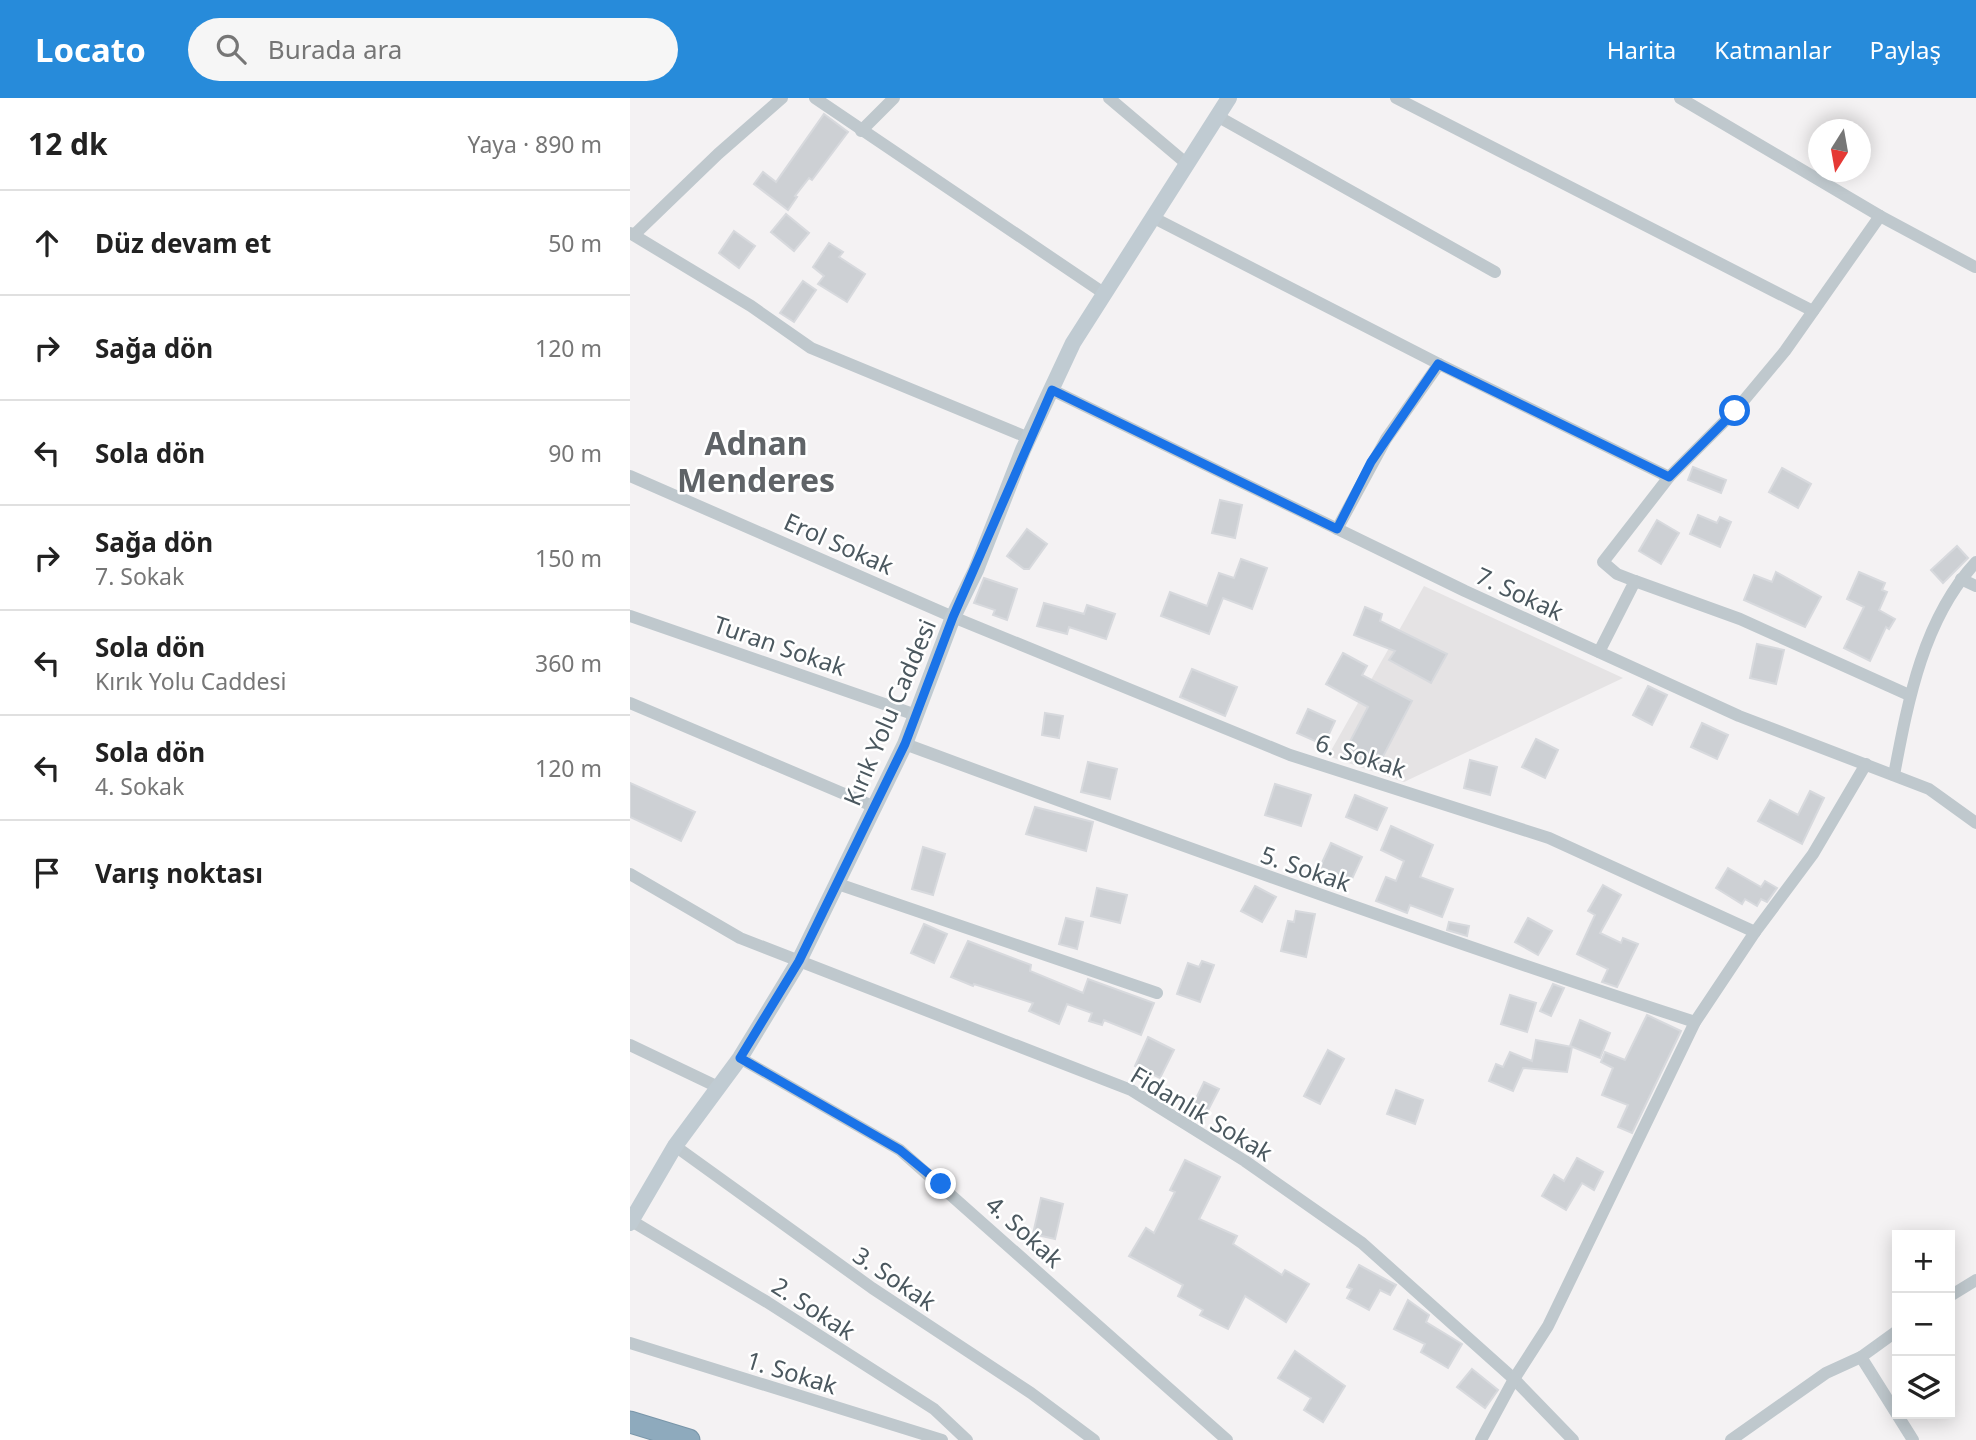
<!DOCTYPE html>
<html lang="tr">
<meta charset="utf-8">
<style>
:root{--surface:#fff;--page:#f6f6f6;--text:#222;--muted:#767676;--line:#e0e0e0;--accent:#278bda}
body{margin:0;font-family:"Noto Sans",sans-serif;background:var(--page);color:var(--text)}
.controls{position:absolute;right:21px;bottom:21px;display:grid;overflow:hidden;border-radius:0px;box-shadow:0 4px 18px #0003}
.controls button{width:63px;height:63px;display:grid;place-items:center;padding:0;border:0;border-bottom:2px solid var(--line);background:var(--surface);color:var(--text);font:35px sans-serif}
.compass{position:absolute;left:1178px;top:21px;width:63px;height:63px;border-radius:50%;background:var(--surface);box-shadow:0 4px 18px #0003;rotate:191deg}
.stop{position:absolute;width:21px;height:21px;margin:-16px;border:5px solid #1a73e8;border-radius:50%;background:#fff}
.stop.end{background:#1a73e8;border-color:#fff;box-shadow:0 2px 7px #0008}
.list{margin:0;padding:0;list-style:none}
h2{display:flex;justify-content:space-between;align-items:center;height:91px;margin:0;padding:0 28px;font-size:30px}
h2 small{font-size:23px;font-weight:400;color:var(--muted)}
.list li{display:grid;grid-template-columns:46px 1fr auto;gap:21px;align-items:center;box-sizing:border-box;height:105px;padding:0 28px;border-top:2px solid var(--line)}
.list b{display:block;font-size:26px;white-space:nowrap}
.list p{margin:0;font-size:23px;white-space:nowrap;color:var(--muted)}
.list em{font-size:23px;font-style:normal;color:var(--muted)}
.icon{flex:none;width:38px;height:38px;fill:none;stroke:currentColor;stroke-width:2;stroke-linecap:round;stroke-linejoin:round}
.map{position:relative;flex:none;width:1346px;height:1342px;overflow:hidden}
header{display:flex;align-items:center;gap:42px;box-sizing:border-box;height:98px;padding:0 35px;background:var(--accent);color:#fff}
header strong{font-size:33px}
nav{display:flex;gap:38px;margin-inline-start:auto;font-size:24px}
.search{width:490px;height:63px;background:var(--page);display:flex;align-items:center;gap:18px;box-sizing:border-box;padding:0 24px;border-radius:38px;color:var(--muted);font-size:26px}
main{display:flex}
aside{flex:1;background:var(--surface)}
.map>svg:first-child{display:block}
.education{fill:#e5e3e4}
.building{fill:#cdd0d4;stroke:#d7d9dd;stroke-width:2}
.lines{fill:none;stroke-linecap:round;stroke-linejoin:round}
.highway-casing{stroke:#7996a9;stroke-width:23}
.street{stroke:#bfc8cd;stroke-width:12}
.secondary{stroke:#c0cbd2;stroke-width:16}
.highway{stroke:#8eaabd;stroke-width:21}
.route{stroke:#1a73e8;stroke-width:9}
.labels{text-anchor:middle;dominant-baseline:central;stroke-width:5;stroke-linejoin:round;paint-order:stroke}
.street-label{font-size:24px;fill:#4b585f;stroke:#fff}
.district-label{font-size:32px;font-weight:bold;fill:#5f6367;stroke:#fff}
</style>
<header>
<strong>Locato</strong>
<div class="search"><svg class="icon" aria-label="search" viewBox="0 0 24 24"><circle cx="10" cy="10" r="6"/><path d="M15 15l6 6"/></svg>Burada ara</div>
<nav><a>Harita</a><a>Katmanlar</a><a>Paylaş</a></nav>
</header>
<main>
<aside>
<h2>12 dk<small>Yaya · 890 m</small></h2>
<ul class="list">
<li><svg class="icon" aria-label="ahead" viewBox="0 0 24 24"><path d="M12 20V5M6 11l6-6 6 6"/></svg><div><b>Düz devam et</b></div><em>50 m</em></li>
<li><svg class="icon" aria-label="right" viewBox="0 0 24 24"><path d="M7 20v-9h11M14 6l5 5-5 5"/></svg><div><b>Sağa dön</b></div><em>120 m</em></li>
<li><svg class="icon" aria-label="left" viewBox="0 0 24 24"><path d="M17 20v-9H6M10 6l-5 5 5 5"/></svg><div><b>Sola dön</b></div><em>90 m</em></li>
<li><svg class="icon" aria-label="right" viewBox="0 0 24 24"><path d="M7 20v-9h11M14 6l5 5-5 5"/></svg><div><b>Sağa dön</b><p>7. Sokak</p></div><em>150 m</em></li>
<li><svg class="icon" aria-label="left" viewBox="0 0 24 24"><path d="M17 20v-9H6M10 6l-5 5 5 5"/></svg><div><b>Sola dön</b><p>Kırık Yolu Caddesi</p></div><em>360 m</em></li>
<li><svg class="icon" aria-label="left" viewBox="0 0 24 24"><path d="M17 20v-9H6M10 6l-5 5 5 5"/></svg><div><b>Sola dön</b><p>4. Sokak</p></div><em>120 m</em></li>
<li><svg class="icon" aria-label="arrive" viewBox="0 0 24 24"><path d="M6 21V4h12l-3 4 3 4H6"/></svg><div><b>Varış noktası</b></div></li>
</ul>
</aside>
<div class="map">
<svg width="1346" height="1342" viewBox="0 0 1346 1342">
<rect width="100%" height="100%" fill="#f4f2f3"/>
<!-- education -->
<path class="education" d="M794,488L993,580L774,684L698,658Z"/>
<!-- building -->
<g class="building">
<path d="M194,16L218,34L182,82L179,80L165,98L167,99L158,112L124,86L133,74L146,84Z"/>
<path d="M156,116L179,135L164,153L141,134Z"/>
<path d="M104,133L125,148L109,170L89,155Z"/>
<path d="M199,145L213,154L209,159L235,176L217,204L188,186L194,178L183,169Z"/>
<path d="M173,183L186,192L164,224L150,215Z"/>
<path d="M1063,369L1096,382L1091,395L1058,382Z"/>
<path d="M1152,370L1181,386L1168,410L1139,394Z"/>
<path d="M590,402L612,407L605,440L582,435Z"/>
<path d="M1068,417L1087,425L1090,419L1101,424L1090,449L1060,436Z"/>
<path d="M1027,422L1049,435L1031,466L1009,453Z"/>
<path d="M397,431L417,446L399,471H394L377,458Z"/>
<path d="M1327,448L1338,460L1313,485L1301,472Z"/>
<path d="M611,461L637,470L622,511L593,500L579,536L531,518L540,494L577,508L589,475L604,480Z"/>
<path d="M1146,474L1191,499L1175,529L1114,502L1124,477L1142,484Z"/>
<path d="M1229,474L1255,485L1252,492L1257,494L1249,512L1265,521L1259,531L1256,529L1240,563L1214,550L1234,509L1217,501Z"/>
<path d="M354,480L387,491L377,522L363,517L365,512L344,505Z"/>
<path d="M414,505L454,516L457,507L485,516L476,541L439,529L437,536L407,528Z"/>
<path d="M735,509L752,516L750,523L817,556L801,585L759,562L765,553L724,537Z"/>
<path d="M1127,546L1154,552L1146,586L1120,580Z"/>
<path d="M713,555L737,568L732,577L782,603L749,666L737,660L733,667L713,657L738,609L696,586Z"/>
<path d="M562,571L607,589L595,618L550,599Z"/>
<path d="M1018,588L1037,597L1022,627L1003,617Z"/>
<path d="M678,611L705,623L694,647L667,635Z"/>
<path d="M415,615L433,618L429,640L412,637Z"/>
<path d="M1072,625L1098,637L1087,661L1061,649Z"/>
<path d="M906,641L928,652L915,680L892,669Z"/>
<path d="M840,662L867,669L860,697L834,690Z"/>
<path d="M458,664L487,671L480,701L451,694Z"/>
<path d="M0,685L65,714L51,743L0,719Z"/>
<path d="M645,686L681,697L671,728L635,717Z"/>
<path d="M1180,693L1194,700L1172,746L1128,723L1140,702L1168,717Z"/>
<path d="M725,697L757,710L747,732L716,719Z"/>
<path d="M405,709L463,724L456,753L396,736Z"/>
<path d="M761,728L803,747L790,779L823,791L812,819L780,807L777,815L746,803L756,779L766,783L774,763L751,752Z"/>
<path d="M701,745L732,759L721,783L690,769Z"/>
<path d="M293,749L315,756L303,797L282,791Z"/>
<path d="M1098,770L1131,789L1135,783L1147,790L1137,804L1131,801L1127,808L1115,801L1112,806L1086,790Z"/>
<path d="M973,787L991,797L970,835L991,845L993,840L1008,846L987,889L972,884L978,871L947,856L965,817L958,813Z"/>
<path d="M625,788L646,799L632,824L611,813Z"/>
<path d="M467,790L497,797L490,825L461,818Z"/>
<path d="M666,813L685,816L676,859L651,853L658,823L664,824Z"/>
<path d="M436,820L453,824L447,851L429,846Z"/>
<path d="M898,820L922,833L908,857L885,844Z"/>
<path d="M819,824L839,828L837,838L817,832Z"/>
<path d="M294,826L317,836L304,865L281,855Z"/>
<path d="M338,843L401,867L400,873L453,895L458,881L524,905L511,937L474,922L472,927L459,923L462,915L437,906L429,926L399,913L403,905L344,886L343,888L321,879Z"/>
<path d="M572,863L584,867L570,904L547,896L558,865L569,869Z"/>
<path d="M923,886L934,890L921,918L910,913Z"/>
<path d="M880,897L906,905L897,934L871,926Z"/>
<path d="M1017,917L1051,933L1002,1035L988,1029L998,1007L972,997L983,970L971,964L975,954L995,962Z"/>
<path d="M950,922L980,935L970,960L940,948Z"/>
<path d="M518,939L544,952L530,980L505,968Z"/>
<path d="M906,942L942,949L937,974L893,970L883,993L859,983L866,966L873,969L880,954L902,963Z"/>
<path d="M698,952L714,961L690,1006L674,998Z"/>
<path d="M574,984L589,991L572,1024L558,1017Z"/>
<path d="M766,992L793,1002L785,1026L757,1016Z"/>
<path d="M947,1060L973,1074L964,1092L952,1085L936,1112L912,1098L924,1077L934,1083Z"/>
<path d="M555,1062L590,1079L569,1121L607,1138L603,1146L652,1177L655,1172L679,1186L656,1224L615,1198L598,1231L570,1217L573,1212L548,1198L553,1187L499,1158L516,1130L524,1135L545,1094L540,1092Z"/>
<path d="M411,1100L433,1106L425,1141L403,1136Z"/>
<path d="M729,1167L766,1187L760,1197L750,1192L739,1212L717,1200L722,1191L717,1189Z"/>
<path d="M778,1202L799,1217L796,1224L832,1246L818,1270L791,1254L795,1246L764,1231Z"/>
<path d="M665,1253L715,1288L693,1324L674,1312L681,1300L648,1280Z"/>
<path d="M842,1271L868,1292L855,1310L827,1289Z"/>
</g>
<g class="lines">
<defs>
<path id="highway" d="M0,1324L59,1342"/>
</defs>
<!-- highway casing -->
<use href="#highway" class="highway-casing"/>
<!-- street -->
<g class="street">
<path d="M185,0L475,196"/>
<path d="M479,0L557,66"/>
<path d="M766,0L1183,213"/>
<path d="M1050,0L1250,118L1345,169"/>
<path d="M587,18L865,174"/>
<path d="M231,33L264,0"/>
<path d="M524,120L809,266L1039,379"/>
<path d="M0,135L121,208L181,250L399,340"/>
<path d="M4,137L88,56L152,0"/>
<path d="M422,292L835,493L1109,618L1299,691L1346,725"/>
<path d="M0,378L323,519L660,657L919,740L1125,834"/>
<path d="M707,431L756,341L809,266"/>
<path d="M1331,481L1346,488"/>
<path d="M1005,483L1110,521L1279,597"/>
<path d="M0,518L286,617"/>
<path d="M969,554L1005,483L987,476L973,464L1039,379L1105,313L1155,253L1250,118"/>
<path d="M0,605L245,709"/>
<path d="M275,646C537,743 800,838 1065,924"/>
<path d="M1264,677C1278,603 1293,521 1346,464"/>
<path d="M0,776L110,840L501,992L615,1063L732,1145L884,1281L943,1342"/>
<path d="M208,786L527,895"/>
<path d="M0,947L88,989"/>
<path d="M110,960L270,1052L597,1342"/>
<path d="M45,1048L242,1190L401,1295L464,1342"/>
<path d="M0,1122L137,1204L304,1311L337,1342"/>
<path d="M1320,1198L1346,1182"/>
<path d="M0,1245L312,1342"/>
<path d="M1231,1259L1283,1342"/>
<path d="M851,1342L884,1281L918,1228L1065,924L1125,834L1183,756L1236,666"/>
<path d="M1101,1342L1196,1275L1231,1259L1267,1233"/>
</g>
<!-- secondary -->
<path class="secondary" d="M0,1125L45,1048L110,960L169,863L275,646L323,519L346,472L393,352L443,245L599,0"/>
<!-- highway -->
<use href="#highway" class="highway"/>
</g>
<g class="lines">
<!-- route -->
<path class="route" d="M311,1086L270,1052L110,960L169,863L275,646L323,519L422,292L707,431L741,364L808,266L1039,379L1105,313"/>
</g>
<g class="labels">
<!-- street labels -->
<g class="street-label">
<text transform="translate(209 445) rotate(24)">Erol Sokak</text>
<text transform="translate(890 495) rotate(25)">7. Sokak</text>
<text transform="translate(150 547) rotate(19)">Turan Sokak</text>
<text transform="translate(259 614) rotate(-67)">Kırık Yolu Caddesi</text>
<text transform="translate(731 657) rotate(18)">6. Sokak</text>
<text transform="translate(676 770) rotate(19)">5. Sokak</text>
<text transform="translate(572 1015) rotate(31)">Fidanlık Sokak</text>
<text transform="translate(395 1133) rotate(42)">4. Sokak</text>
<text transform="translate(265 1180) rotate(34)">3. Sokak</text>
<text transform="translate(184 1210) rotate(33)">2. Sokak</text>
<text transform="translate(162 1274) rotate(17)">1. Sokak</text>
</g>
<!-- district labels -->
<g class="district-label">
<text x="126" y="344">Adnan<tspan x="126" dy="37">Menderes</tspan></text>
</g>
</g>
</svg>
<div class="controls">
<button>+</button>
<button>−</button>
<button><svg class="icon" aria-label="layers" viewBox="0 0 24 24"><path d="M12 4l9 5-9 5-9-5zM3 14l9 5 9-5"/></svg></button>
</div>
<svg class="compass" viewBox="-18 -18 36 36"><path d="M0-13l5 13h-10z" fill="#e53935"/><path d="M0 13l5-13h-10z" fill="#767676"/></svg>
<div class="stop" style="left:1105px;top:313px"></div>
<div class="stop end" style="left:311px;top:1086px"></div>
</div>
</main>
